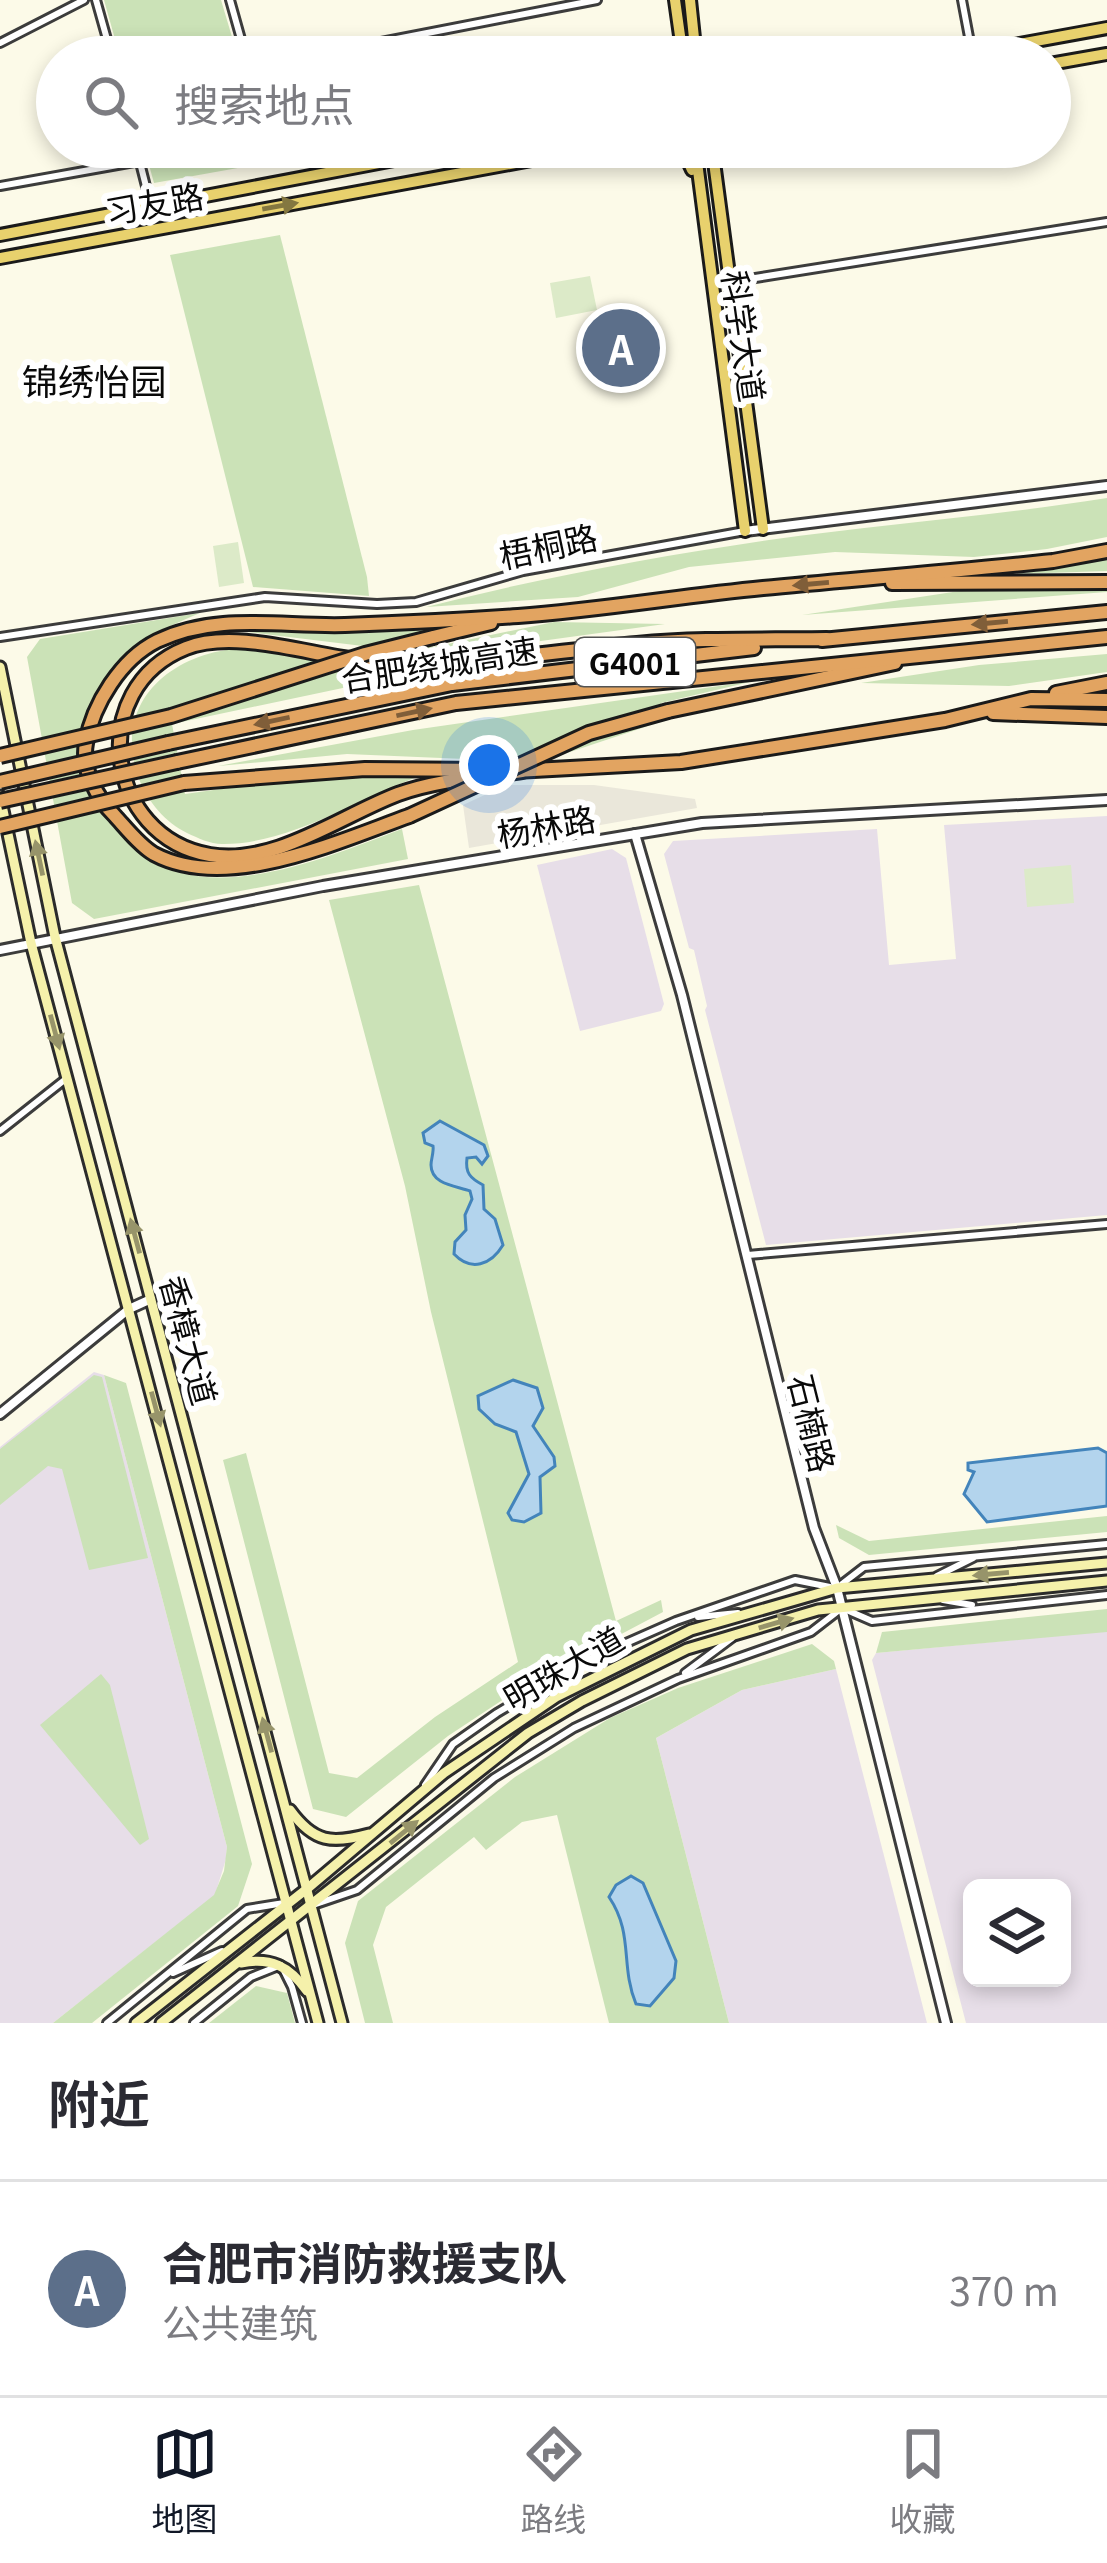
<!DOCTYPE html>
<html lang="zh">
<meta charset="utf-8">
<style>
:root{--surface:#fff;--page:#f2f2f3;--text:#2b2b33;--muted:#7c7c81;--line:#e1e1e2;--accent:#111827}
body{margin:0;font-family:Georgia,"Noto Sans SC",serif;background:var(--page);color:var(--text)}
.controls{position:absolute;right:36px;bottom:36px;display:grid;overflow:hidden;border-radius:18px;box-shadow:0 6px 18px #0003}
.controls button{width:108px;height:108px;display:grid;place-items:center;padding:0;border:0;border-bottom:3px solid var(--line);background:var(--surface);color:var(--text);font:60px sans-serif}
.you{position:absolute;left:489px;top:765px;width:42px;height:42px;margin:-30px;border:9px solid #fff;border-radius:50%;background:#1a73e8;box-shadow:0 0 0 18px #1a73e833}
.badge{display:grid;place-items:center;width:78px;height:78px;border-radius:50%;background:var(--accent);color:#fff;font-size:39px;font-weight:700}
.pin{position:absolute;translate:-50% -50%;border:6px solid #fff;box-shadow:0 3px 12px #0006}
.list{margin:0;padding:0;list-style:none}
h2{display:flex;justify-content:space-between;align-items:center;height:156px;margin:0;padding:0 48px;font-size:51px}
h2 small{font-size:39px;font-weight:400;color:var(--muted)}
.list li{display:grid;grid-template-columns:78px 1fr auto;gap:36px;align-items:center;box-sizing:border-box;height:216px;padding:0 48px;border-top:3px solid var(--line)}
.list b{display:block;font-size:45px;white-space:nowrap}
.list p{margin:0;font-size:39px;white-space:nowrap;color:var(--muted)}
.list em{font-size:39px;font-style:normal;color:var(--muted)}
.icon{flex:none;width:66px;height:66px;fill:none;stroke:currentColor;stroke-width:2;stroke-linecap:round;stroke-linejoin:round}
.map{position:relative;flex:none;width:1107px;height:2023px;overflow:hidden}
.search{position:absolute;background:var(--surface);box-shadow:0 6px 18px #0003;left:36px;right:36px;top:36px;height:132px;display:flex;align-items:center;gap:30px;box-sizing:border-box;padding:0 42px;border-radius:66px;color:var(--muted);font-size:45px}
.sheet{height:372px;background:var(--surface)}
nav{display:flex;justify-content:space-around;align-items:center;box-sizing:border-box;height:168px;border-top:3px solid var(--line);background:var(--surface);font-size:33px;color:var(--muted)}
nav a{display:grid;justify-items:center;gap:6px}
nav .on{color:var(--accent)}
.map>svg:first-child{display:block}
.industrial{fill:#e7dee8;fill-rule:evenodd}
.green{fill:#cbe2b7}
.pitch{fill:#dceac8}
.plaza{fill:#eae7da}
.water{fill:#b3d4ed;stroke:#4384bb;stroke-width:3}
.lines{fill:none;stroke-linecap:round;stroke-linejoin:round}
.minor-casing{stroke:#3c3c3c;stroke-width:12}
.tertiary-casing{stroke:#3c3c3c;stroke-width:14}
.secondary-casing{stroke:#2b2b2b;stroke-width:15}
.primary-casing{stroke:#1a1a1a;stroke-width:16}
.motorway-casing{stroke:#1a1a1a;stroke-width:18}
.minor{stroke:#fff;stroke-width:6}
.tertiary{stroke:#fff;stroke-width:8}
.secondary{stroke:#f5f1ab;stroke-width:9}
.primary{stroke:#e8d16d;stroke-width:10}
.motorway{stroke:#e2a461;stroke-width:12}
.motorway-bridge-casing{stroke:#1a1a1a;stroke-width:18;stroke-linecap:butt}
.motorway-bridge{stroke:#e2a461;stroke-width:12}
.oneway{fill:#847740}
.oneway2{fill:#805e39}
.oneway3{fill:#97946a}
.labels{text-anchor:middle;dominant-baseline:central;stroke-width:12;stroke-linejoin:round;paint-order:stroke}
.shield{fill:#fff;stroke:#535353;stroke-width:3}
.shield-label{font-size:30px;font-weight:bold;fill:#090909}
.street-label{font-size:33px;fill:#090909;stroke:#fff}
.neighbourhood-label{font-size:36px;fill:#090909;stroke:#fff}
</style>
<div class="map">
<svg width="1107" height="2023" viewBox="0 0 1107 2023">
<rect width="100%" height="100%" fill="#fcfae8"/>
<!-- industrial -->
<g class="industrial">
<path d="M1107,816V1215L766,1245L705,1010L707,1006L694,950L689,948L664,854L673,841L877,829L889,965L956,959L944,825Z"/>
<path d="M612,849L626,858L664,1004L661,1011L580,1031L537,865Z"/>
<path d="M94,1372L104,1375L227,1847L226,1859L215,1895L53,2023H0V1447Z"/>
<path d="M1107,1631V2023H966L872,1660L876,1653ZM972,1888H1062V1978H972Z"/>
<path d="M836,1669L927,2023H729L656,1738L742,1690Z"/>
</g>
<!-- green -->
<g class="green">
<path d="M104,0H221L238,57H120Z"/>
<path d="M144,147H262L266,163L154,183Z"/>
<path d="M280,235L367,577L369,596L253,587L170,255Z"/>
<path d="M1107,498V537L1047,549L974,557L835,552L689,567L578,597L426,607C539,578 653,557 769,540C881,524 995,516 1107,498Z"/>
<path d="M1107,558V571L1016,574Z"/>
<path d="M1107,586V592L802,615L966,590Z"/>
<path d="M200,613C175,624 148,634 128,653C75,702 64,769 112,824C132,847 149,863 178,872C247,892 338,853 402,829L408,859L94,919L72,903L27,657L40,639Z"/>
<path d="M554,622L665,624L454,653L412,652L240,631L427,627L433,647Z"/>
<path d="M247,648L362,667L428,670L172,724L185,794L299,778L422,775C361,798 288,845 222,844C210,844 198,838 187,833C165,822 148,802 139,779C110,700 175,650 247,648Z"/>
<path d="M1107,654V672L1009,686L861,683L979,665Z"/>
<path d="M754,681L661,703L666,720L561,755L465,759L347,754L218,766L413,730Z"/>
<path d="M419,885L616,1621L661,1600L663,1612L525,1685L448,1736L346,1817L313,1809L223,1460L246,1453L329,1773L357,1778L435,1717L518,1662L431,1312L405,1186L329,900Z"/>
<path d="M94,1375L102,1377L148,1558L89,1570L62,1469L48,1466L0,1505V1449Z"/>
<path d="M104,1375L126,1383L252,1864L238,1906L92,2023H53L214,1895L224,1871L227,1847Z"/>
<path d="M1107,1516V1532L869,1555L839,1538L836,1525L869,1541Z"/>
<path d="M1107,1609V1632L876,1653L882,1632Z"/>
<path d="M812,1644L834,1661L836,1669L742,1690L656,1738L729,2023H609L557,1815L522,1822L486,1850L474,1837L386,1907L373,1945L393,2023H365L345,1943L358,1901L515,1777L610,1718L678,1688Z"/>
<path d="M101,1674L110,1685L149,1839L140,1845L40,1725Z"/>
<path d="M256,1986L287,1993L295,2023H209Z"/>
</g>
<!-- pitch -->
<g class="pitch">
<path d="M590,276L597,310L556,318L550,283Z"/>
<path d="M238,542L244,583L219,587L213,546Z"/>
<path d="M1071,865L1074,903L1027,907L1024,869Z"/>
</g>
<!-- plaza -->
<path class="plaza" d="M506,785H594L695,799L697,808L469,848L463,805Z"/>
<!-- water -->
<g class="water">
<path d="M440,1121L484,1145L488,1156L482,1164L476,1157L467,1158C465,1173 470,1178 483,1185L484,1209L495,1219L503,1245C491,1265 471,1272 454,1254L455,1242L466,1230L465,1215L472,1199L470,1191C457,1186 431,1185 431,1165C431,1159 434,1152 433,1146L425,1143L423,1133Z"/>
<path d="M513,1380L537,1388L543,1408L533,1426L554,1457L555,1466L540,1477L541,1513L524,1522L512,1520L508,1513L529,1474L516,1432L495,1424L479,1409L478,1396Z"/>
<path d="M1098,1448L1107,1453V1506L987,1522L964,1494L974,1472L968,1470V1463Z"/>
<path d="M631,1876L643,1883L676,1961L674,1978L650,2006L636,2004C620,1965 634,1934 609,1897L616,1885Z"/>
</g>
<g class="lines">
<defs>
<g id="minor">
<path d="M96,0L112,57"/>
<path d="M230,0L246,57"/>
<path d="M962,0L972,53"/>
<path d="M0,43L84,0"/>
<path d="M304,57L597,0"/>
<path d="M136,147L151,206"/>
<path d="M0,186L140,161"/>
<path d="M730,282L1107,222"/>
<path d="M0,637L265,597L377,604L416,602L523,571L745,531"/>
<path d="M0,1131L67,1078"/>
<path d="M748,1255L1107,1224"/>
<path d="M937,1576L973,1558"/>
<path d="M842,1584L864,1567L1107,1544"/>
<path d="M943,1600L972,1605"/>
<path d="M698,1617L738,1613"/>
<path d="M685,1673L732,1638"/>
<path d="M425,1785L453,1744L497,1713L583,1662L676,1621L795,1580L830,1587"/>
<path d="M316,1904L357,1890L494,1778L574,1728L678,1679L811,1632L842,1608L872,1621L1107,1595"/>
<path d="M173,1973L222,1951"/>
<path d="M107,2023L247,1909L284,1903"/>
<path d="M194,2023L251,1977L281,1965L292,1987L302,2023"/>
</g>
<g id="tertiary">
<path d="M745,531L1107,486"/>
<path d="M635,834L682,995L814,1528L837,1588L946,2023"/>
<path d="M0,950L323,886L702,823L1107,800"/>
<path d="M0,1414L129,1309L151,1299"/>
</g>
<g id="secondary">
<path d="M0,667L55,937L342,2023"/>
<path d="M0,796L31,943L318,2023"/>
<path d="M290,1810C314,1843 332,1844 369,1834"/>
<path d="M241,1963C271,1957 289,1966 307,1991"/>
<path d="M136,2023L308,1888L444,1773L556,1697L691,1630L837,1588L1107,1563"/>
<path d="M161,2023L528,1733L582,1701L687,1649L818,1610L1107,1581"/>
</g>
<g id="primary">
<path d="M675,0L683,57"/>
<path d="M690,0L696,57"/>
<path d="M949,57L1107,28"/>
<path d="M1050,64L1107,54"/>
<path d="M671,147L686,157L692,170"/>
<path d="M695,147L745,531"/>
<path d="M712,147L763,529"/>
<path d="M0,235L463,147"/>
<path d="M0,258L602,147"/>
</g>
<g id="motorway">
<path d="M892,583L1107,582"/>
<path d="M433,637L491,623"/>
<path d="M822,640L1107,612"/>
<path d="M1056,693L1107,683"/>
<path d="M668,711L895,663"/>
<path d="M993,713L1107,717"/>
<path d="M168,743L452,684L754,648"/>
<path d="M177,762L456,703L1107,637"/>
<path d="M515,771L681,762L945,720L1031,699L1107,700"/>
<path d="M522,771C481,777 437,780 398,794C340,816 274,866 210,855C105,837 85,688 186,648C233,629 307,654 357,660C451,670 543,652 637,644C700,638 764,640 827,639"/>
<path d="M184,783L365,769L488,770"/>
<path d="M409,816C339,841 227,893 154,854C140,846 126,828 115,816C97,798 81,769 86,743C93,704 121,659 157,641C217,612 282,627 345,625C403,623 461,620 518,616C600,610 681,596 763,588C859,579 956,571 1053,561L1107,551"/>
</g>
</defs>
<!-- minor casing -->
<use href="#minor" class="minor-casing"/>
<!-- tertiary casing -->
<use href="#tertiary" class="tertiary-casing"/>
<!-- secondary casing -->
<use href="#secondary" class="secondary-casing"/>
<!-- primary casing -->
<use href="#primary" class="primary-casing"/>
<!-- motorway casing -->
<use href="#motorway" class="motorway-casing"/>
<!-- minor -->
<use href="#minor" class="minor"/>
<!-- tertiary -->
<use href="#tertiary" class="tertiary"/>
<!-- secondary -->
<use href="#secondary" class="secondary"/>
<!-- primary -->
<use href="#primary" class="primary"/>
<!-- motorway -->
<use href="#motorway" class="motorway"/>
<defs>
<g id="motorway-bridge">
<path d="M0,756L171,716L365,654L433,637"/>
<path d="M0,782L168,743"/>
<path d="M0,801L177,762"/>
<path d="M409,816L589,733L668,711"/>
<path d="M0,827L184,783"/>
</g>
</defs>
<!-- motorway-bridge casing -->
<use href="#motorway-bridge" class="motorway-bridge-casing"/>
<!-- motorway-bridge -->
<use href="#motorway-bridge" class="motorway-bridge"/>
</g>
<!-- one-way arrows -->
<defs><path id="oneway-solid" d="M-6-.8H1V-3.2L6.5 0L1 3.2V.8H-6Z" transform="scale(3)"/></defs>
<use class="oneway" href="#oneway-solid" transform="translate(280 206) rotate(-10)"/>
<g class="oneway2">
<use href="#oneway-solid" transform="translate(811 584) rotate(175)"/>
<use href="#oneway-solid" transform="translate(990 623) rotate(175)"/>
<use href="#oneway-solid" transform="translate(414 712) rotate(-12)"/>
<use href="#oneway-solid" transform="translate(272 721) rotate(168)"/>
</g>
<g class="oneway3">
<use href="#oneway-solid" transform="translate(39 858) rotate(-102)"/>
<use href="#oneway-solid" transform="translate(55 1032) rotate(75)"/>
<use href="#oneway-solid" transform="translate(135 1236) rotate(-105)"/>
<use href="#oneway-solid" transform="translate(156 1409) rotate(75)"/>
<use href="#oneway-solid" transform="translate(991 1574) rotate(175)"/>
<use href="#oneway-solid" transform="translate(776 1623) rotate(-16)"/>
<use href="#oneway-solid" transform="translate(267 1735) rotate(-105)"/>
<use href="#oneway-solid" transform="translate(404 1832) rotate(-39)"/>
</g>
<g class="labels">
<!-- shield labels -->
<rect class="shield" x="575" y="638" width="120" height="48" rx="9"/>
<g class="shield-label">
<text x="635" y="662">G4001</text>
</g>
<!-- street labels -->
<g class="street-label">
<text transform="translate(154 202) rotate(-10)">习友路</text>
<text transform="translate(745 336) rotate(82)">科学大道</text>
<text transform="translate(548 545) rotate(-12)">梧桐路</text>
<text transform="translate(439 663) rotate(-9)">合肥绕城高速</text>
<text transform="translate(546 825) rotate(-10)">杨林路</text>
<text transform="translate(190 1340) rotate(75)">香樟大道</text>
<text transform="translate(813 1423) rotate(76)">石楠路</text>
<text transform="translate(563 1667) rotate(-30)">明珠大道</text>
</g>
<!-- neighbourhood labels -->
<g class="neighbourhood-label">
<text x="94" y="379">锦绣怡园</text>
</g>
</g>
</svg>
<div class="controls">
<button><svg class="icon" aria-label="layers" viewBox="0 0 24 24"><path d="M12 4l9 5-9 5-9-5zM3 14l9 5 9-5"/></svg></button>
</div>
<div class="you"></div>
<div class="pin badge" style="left:621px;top:348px;background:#5c6f8a">A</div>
<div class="search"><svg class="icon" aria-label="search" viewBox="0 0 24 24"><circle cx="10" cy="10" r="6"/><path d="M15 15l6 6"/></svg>搜索地点</div>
</div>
<section class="sheet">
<h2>附近<small></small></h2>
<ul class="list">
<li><span class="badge" style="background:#5c6f8a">A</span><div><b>合肥市消防救援支队</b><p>公共建筑</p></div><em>370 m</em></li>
</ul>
</section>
<nav>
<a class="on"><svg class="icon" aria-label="map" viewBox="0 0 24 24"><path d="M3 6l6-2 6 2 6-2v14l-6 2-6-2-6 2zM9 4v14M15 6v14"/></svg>地图</a>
<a><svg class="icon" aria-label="directions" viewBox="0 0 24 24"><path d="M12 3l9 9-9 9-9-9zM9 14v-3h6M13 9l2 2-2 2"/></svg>路线</a>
<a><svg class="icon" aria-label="saved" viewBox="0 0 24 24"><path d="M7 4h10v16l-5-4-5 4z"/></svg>收藏</a>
</nav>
